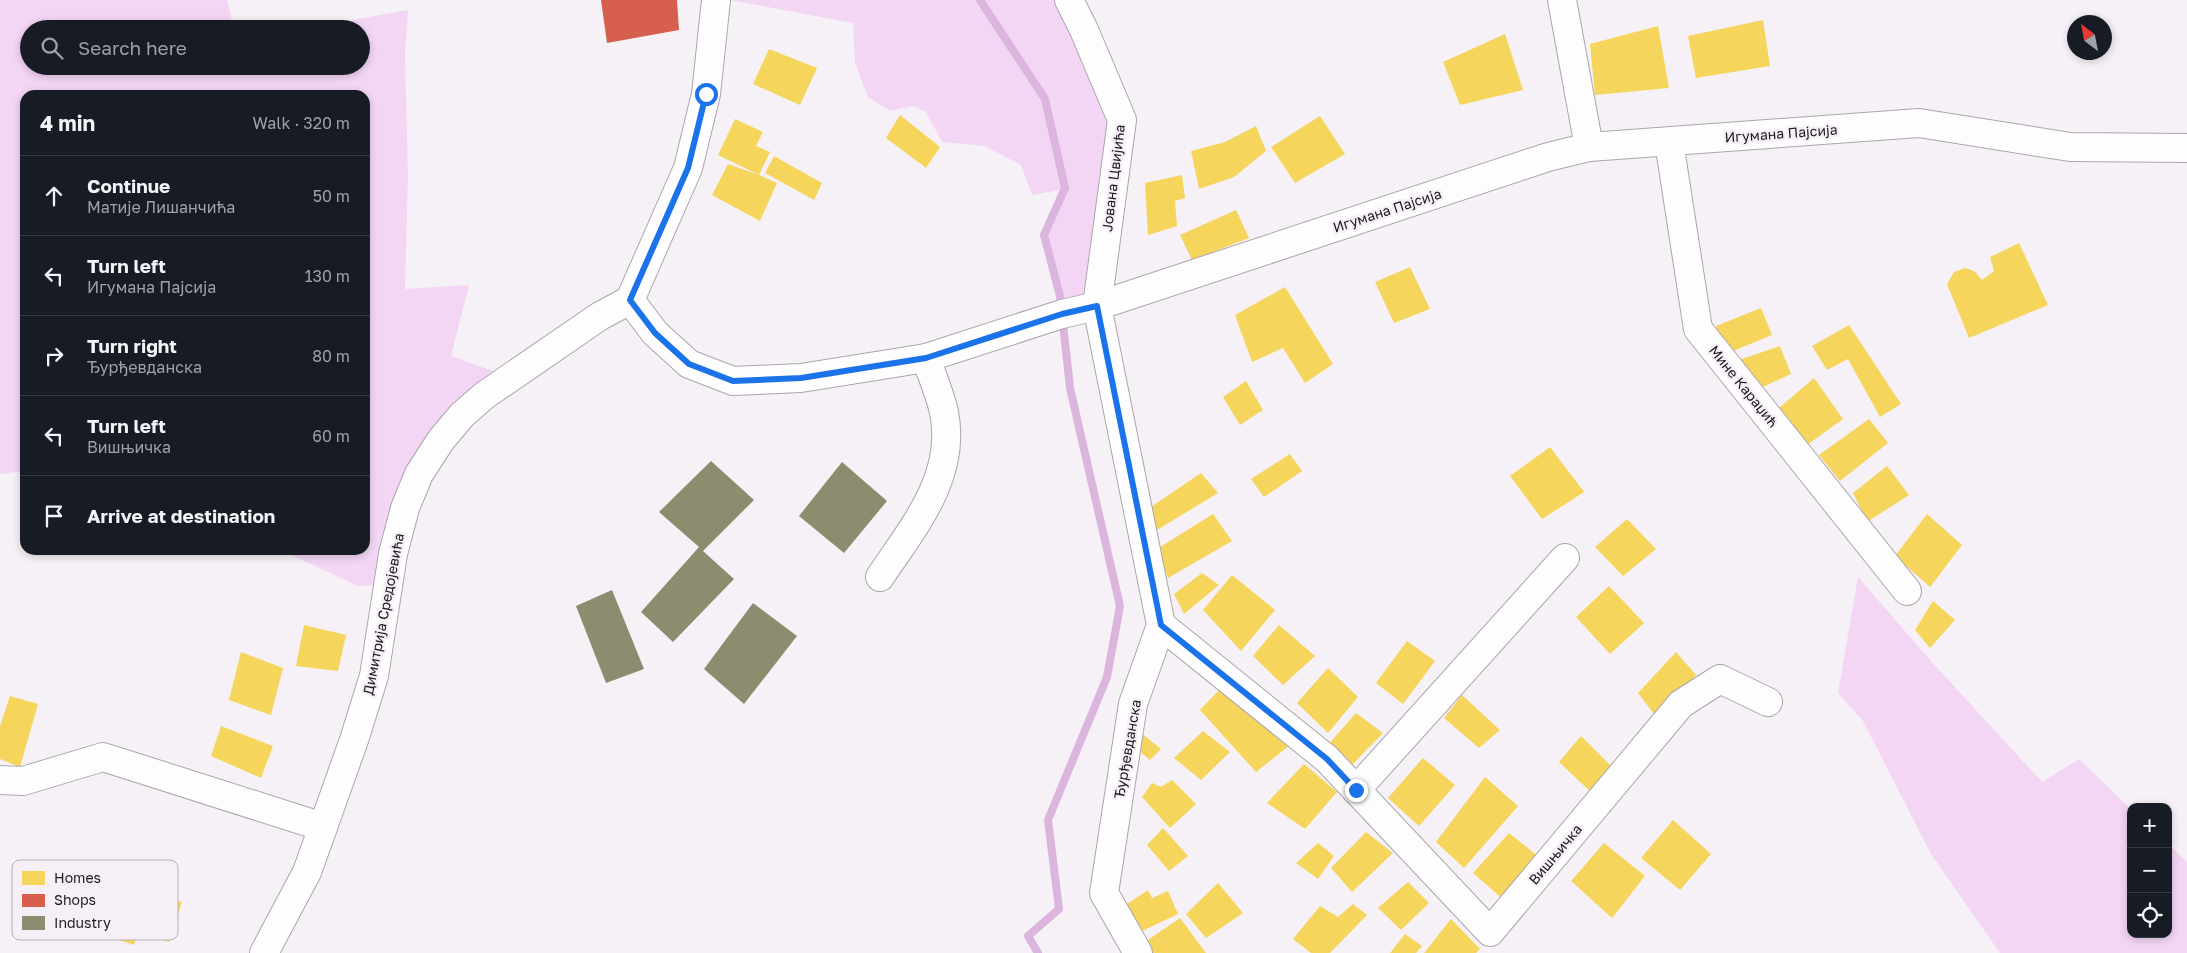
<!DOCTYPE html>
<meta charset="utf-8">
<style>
:root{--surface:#171b24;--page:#20242c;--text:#f1f3f6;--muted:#9ea1a6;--line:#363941}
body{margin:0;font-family:"Golos Text",sans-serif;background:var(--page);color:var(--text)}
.controls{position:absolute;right:15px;bottom:15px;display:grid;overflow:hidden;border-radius:10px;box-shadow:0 2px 8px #0003}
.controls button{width:45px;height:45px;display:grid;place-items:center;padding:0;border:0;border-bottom:1px solid var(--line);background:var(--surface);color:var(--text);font:25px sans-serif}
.compass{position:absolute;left:2067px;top:15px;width:45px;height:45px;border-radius:50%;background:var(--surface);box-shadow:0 2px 8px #0003;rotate:328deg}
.stop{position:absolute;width:15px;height:15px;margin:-11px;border:4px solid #1a73e8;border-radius:50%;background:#fff}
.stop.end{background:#1a73e8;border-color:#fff;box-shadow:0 1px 5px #0008}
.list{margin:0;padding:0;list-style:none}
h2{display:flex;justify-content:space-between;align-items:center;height:65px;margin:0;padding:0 20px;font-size:21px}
h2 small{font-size:16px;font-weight:400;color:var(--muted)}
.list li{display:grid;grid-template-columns:32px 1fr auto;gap:15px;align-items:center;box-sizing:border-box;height:80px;padding:0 20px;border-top:1px solid var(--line)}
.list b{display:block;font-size:19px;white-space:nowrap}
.list p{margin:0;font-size:16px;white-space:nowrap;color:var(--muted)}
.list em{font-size:16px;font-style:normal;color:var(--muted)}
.icon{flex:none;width:28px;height:28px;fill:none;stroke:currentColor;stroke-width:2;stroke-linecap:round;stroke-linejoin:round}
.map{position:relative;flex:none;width:2187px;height:953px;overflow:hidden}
.search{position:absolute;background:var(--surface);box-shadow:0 2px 8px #0003;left:20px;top:20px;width:350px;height:55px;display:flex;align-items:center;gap:12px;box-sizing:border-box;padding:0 18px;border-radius:28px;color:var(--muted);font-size:19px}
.panel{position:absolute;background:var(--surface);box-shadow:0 2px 8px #0003;left:20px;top:90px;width:350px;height:465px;border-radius:15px}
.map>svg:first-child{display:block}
.green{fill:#f3d6f4}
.homes{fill:#f6d55c}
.shops{fill:#d6604d}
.industry{fill:#8c8c6e}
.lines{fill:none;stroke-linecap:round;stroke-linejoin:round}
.stream{stroke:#dbb5dd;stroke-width:8}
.minor-casing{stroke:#aaa6aa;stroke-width:30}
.minor{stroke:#fefdfe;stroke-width:28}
.route{stroke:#1a73e8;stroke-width:6}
.labels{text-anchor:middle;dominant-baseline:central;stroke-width:5;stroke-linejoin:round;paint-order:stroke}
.street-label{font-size:14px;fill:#1d1a1e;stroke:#f7eff8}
.key{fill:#f7eff8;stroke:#b6afb7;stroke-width:1}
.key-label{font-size:14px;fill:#1d1a1e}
</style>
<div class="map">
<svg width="2187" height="953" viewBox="0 0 2187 953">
<rect width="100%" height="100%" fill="#f6f1f6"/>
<!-- green -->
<g class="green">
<path d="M0,0H227L234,29H29V66H361V29H303L408,10L405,55L408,175L405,289L469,285L451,356L510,377L441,440L388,584L358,586L281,550H365V95H25V471L0,474Z"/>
<path d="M730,0H1069L1122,120L1097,306L1062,314L1060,296L1044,235L1065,189L1032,195L1021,165L985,146L942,142L926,112L913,106L890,111L868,97L855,63L853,23Z"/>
<path d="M1858,577L1931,661L2042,782L2079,759L2131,809V934H2168V844L2187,862V953H2000L1931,854L1863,721L1838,693Z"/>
</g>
<!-- homes -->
<g class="homes">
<path d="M1763,20L1770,66L1696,78L1688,36Z"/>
<path d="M1658,26L1669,88L1595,95L1590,44Z"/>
<path d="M1505,34L1523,90L1460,105L1443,62Z"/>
<path d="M769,49L817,68L800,105L753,84Z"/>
<path d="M900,115L940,147L926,168L886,138Z"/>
<path d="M1320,116L1345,154L1295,183L1271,147Z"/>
<path d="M735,119L763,132L756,146L770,152L759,175L777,183L760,221L712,195L728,164L759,175L718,155Z"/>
<path d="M1256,126L1266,151L1234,177L1199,189L1191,151L1225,142Z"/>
<path d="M774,156L822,183L814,200L765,173Z"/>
<path d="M1182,175L1185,198L1175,201L1177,226L1148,235L1145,183Z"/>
<path d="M1236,210L1249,238L1192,260L1180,235Z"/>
<path d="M2019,243L2048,305L1969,338L1947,284L1954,272L1965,268L1974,271L1982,280L1994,271L1990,257Z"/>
<path d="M1410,267L1430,309L1394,323L1375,282Z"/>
<path d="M1285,287L1333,364L1305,383L1283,348L1252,362L1235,315Z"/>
<path d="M1761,308L1772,335L1726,354L1716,326Z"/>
<path d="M1849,325L1901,404L1880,417L1848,359L1827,370L1812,346Z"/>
<path d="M1780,346L1791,374L1754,391L1739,360Z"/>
<path d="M1814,378L1843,419L1807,445L1778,409Z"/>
<path d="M1246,381L1263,410L1240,425L1223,397Z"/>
<path d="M1869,419L1888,443L1840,481L1819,455Z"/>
<path d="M1550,447L1584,492L1542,519L1510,476Z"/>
<path d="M1290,454L1302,471L1264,497L1251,479Z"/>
<path d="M1887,466L1909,495L1867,522L1853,493Z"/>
<path d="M1201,473L1218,493L1152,533L1145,511Z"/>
<path d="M1213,514L1232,541L1168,578L1157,549Z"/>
<path d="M1927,514L1962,545L1930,587L1895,556Z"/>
<path d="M1627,519L1656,549L1623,576L1595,547Z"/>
<path d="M1202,573L1219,585L1184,614L1174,594Z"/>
<path d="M1232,575L1275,610L1241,651L1203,610Z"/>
<path d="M1609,586L1644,623L1610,654L1576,617Z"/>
<path d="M1933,601L1955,620L1930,648L1915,630Z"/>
<path d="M304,625L346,635L338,671L296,666Z"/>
<path d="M1279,625L1315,656L1283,685L1253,656Z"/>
<path d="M1407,641L1435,661L1403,704L1376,683Z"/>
<path d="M241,652L283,668L271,715L229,700Z"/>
<path d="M1676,652L1696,675L1657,718L1638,693Z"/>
<path d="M1328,668L1358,697L1328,733L1297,703Z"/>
<path d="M1221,688L1245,712L1252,707L1290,745L1256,772L1200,710Z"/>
<path d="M1462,695L1500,730L1479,748L1444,718Z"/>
<path d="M10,696L38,704L20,767L0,759V726Z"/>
<path d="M1356,713L1383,733L1350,767L1326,747Z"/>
<path d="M221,726L273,746L261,778L211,756Z"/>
<path d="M1203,731L1230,752L1201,780L1174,758Z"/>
<path d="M1140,732L1161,749L1150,760L1130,744Z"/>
<path d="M1581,736L1616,771L1595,796L1559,762Z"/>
<path d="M1423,758L1455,785L1419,826L1388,798Z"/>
<path d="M1304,764L1337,792L1305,829L1267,803Z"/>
<path d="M1485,777L1518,806L1464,868L1436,842Z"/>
<path d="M1172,780L1196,804L1170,828L1142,797L1152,783L1161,787Z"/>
<path d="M1673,820L1711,854L1680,890L1641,858Z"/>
<path d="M1163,828L1188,856L1169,871L1147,845Z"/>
<path d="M1366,832L1393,853L1352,892L1331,868Z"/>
<path d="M1509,833L1543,860L1506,902L1473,873Z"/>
<path d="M1318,843L1334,856L1318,879L1296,863Z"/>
<path d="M1604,843L1645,876L1612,918L1571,881Z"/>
<path d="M121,882L182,902L169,942L138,932L134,945L104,935Z"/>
<path d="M1408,882L1429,903L1401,930L1378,908Z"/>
<path d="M1218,883L1243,913L1206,938L1186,914Z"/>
<path d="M1148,890L1152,898L1168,891L1178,914L1138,933L1127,904Z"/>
<path d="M1353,904L1367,915L1330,953H1311L1293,939L1320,906L1338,917Z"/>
<path d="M1180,918L1206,953H1147L1142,944Z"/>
<path d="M1451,919L1480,949L1476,953H1424Z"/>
<path d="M1405,934L1422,946L1416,953H1390Z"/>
</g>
<!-- shops -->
<path class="shops" d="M601,0H677L679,30L607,43Z"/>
<!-- industry -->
<g class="industry">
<path d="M711,461L754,500L703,551L734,579L673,642L641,612L699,547L659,512Z"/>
<path d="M842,462L887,501L844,553L799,516Z"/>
<path d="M612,590L644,669L606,683L576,606Z"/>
<path d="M753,603L797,636L744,704L704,669Z"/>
</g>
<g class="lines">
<!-- stream -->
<path class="stream" d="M980,0L1045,99L1065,188L1044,235L1060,296L1070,388L1120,606L1107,677L1048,820L1059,909L1028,936L1038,953"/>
<defs>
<g id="minor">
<path d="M1069,0L1084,30L1122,120L1097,306L1161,625L1133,704L1104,893L1138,953"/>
<path d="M1562,0L1589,147"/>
<path d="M1669,142L1698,329L1907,591"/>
<path d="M630,300L655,333L689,364L733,381L801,378L926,358L1062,314L1097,306L1548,157L1589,147L1919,123L2070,147L2187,148"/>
<path d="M630,300L688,168L706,94L716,0"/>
<path d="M880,577C913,527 957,477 944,412C940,394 932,376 926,358"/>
<path d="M1161,625L1327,759L1490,932L1681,704L1720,679L1768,702"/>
<path d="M0,780L23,781L103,757L323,827"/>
<path d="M1356,790L1565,558"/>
<path d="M264,953L307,872L354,740L374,676L393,554L405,508L419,474L441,440L462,415L485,395L600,316L630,300"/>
</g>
</defs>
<!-- minor casing -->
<use href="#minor" class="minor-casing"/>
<!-- minor -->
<use href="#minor" class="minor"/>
</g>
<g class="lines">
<!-- route -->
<path class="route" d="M706,94L688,168L630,300L655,333L689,364L733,381L801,378L926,358L1062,314L1097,306L1161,625L1327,759L1356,790"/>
</g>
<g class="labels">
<!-- street labels -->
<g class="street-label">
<text transform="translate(1781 133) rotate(-4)">Игумана Пајсија</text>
<text transform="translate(1113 178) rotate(-83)">Јована Цвијића</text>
<text transform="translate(1387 210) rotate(-18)">Игумана Пајсија</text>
<text transform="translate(1744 386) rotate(51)">Мине Караџић</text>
<text transform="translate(383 614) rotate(-79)">Димитрија Средојевића</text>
<text transform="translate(1127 749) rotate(-80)">Ђурђевданска</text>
<text transform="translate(1555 854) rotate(-50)">Вишњичка</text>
</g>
</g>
<!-- legend -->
<rect x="12" y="860" width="166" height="80" rx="8" class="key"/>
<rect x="22" y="871" width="23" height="14" fill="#f6d55c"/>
<rect x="22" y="894" width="23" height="13" fill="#d6604d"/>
<rect x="22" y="916" width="23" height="14" fill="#8c8c6e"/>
<g class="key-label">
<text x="54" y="883">Homes</text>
<text x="54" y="905">Shops</text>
<text x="54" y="928">Industry</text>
</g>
</svg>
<div class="controls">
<button>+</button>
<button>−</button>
<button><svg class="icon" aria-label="locate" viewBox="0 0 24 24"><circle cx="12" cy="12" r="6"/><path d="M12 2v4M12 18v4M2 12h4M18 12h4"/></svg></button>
</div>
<svg class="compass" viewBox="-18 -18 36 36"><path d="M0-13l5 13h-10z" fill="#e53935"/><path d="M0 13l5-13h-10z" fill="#9ea1a6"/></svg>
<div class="stop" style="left:706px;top:94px"></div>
<div class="stop end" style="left:1356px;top:790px"></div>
<div class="search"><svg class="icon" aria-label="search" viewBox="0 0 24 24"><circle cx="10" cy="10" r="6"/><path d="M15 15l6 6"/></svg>Search here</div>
<section class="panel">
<h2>4 min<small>Walk · 320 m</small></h2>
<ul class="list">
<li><svg class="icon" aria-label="ahead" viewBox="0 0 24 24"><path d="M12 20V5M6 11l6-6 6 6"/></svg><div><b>Continue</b><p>Матије Лишанчића</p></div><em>50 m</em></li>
<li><svg class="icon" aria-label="left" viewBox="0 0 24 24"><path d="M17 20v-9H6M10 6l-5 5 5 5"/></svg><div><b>Turn left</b><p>Игумана Пајсија</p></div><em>130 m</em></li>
<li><svg class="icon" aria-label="right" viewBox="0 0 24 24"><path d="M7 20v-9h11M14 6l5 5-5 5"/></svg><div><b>Turn right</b><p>Ђурђевданска</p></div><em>80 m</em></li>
<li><svg class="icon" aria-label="left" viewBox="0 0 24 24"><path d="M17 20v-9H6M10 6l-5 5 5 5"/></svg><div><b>Turn left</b><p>Вишњичка</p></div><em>60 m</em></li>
<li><svg class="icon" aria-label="arrive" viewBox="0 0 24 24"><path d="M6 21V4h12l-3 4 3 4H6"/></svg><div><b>Arrive at destination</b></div></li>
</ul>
</section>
</div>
